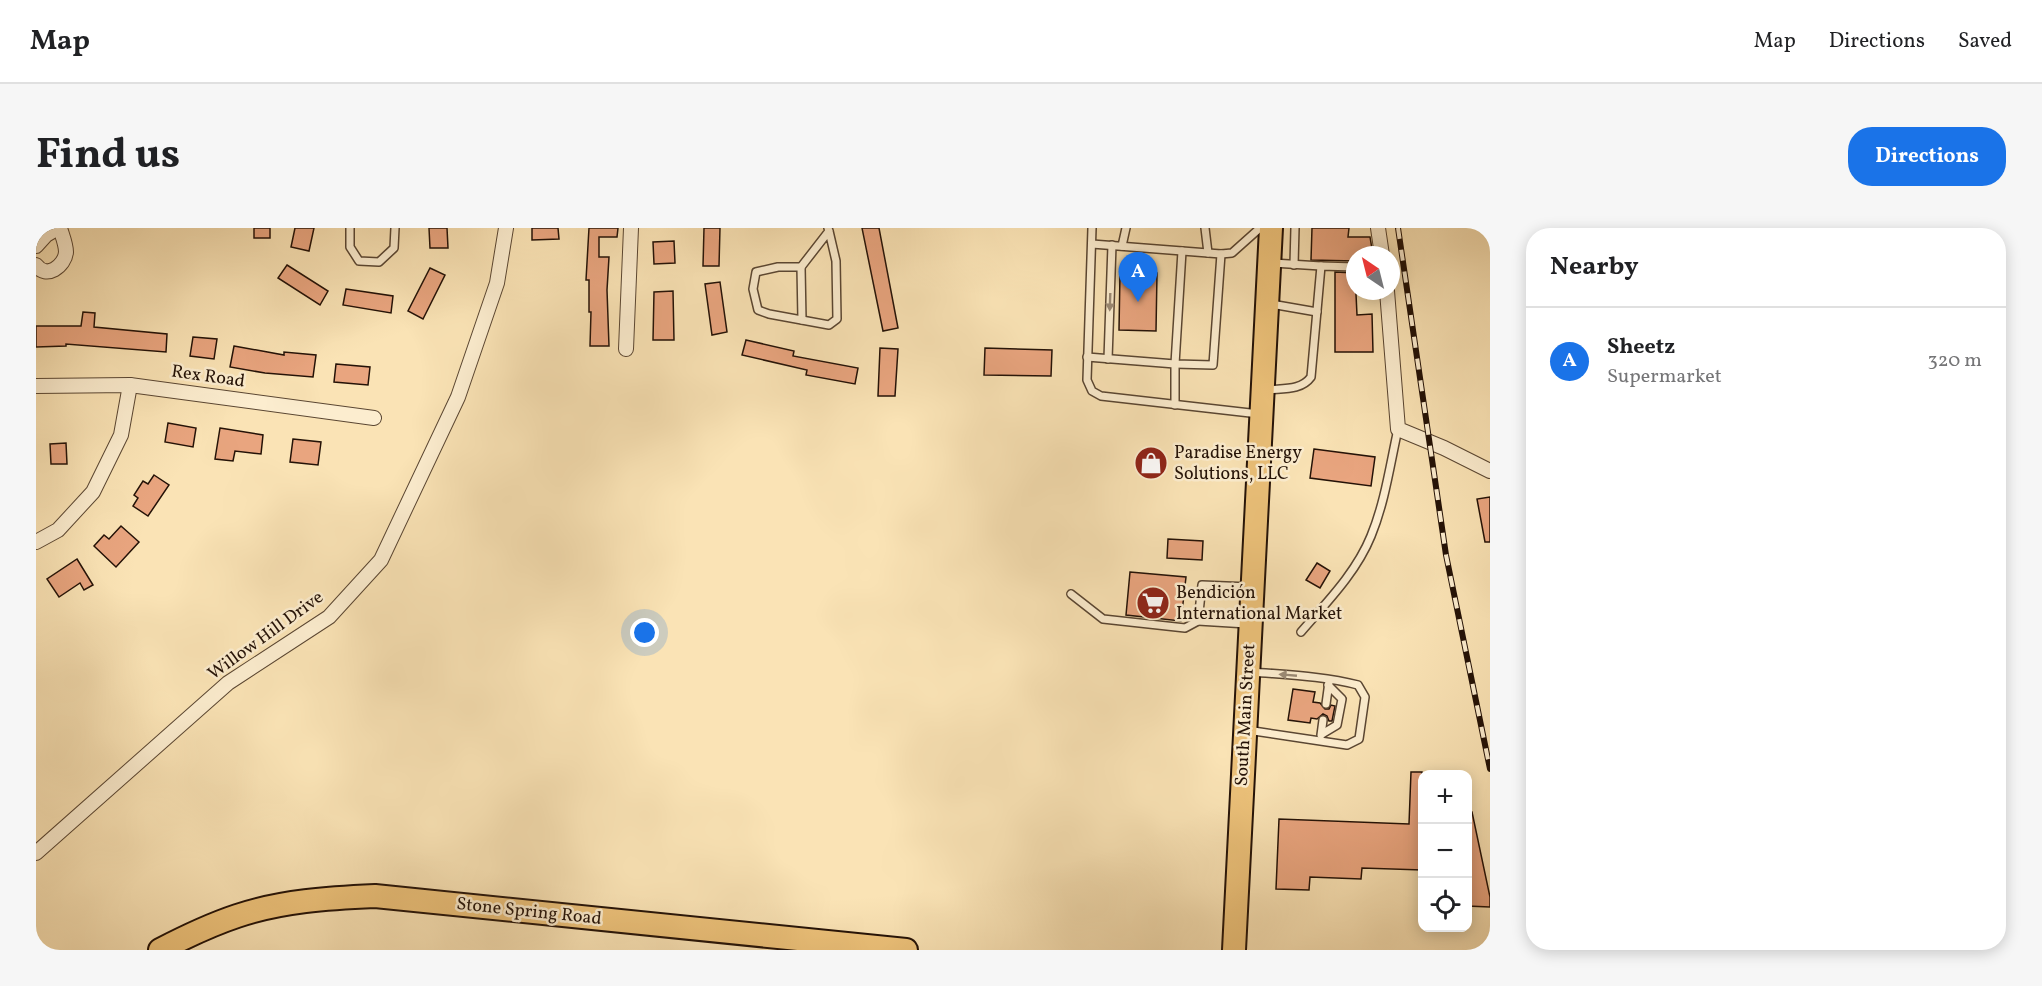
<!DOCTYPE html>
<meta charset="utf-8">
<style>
:root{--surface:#fff;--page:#f6f6f6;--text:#202124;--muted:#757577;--line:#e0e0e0;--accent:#1a73e8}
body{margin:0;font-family:Vollkorn,serif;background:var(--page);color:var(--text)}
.controls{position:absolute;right:18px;bottom:18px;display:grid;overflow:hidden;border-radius:12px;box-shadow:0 3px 15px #0003}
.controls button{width:54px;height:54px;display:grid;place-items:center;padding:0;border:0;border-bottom:2px solid var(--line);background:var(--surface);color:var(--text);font:30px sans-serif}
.compass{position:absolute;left:1310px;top:18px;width:54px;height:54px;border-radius:50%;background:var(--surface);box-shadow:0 3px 15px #0003;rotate:325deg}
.you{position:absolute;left:609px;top:405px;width:21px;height:21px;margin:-15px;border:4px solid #fff;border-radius:50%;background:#1a73e8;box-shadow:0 0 0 9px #1a73e833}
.badge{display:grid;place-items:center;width:39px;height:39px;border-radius:50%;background:var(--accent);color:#fff;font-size:20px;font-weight:700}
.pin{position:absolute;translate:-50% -50px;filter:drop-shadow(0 2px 3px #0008)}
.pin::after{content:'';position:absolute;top:32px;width:21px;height:18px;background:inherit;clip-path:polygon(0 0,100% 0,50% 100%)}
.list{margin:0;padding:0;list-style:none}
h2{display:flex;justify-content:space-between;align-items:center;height:78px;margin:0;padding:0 24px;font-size:26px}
h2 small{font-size:20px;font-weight:400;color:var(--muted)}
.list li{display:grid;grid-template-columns:39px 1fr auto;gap:18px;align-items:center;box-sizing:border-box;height:108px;padding:0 24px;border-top:2px solid var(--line)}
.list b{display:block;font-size:22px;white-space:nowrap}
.list p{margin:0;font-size:20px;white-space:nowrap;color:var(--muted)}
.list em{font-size:20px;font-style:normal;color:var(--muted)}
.icon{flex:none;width:33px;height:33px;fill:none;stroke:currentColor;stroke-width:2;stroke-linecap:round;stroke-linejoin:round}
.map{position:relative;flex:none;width:1454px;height:722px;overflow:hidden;border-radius:24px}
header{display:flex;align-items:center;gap:36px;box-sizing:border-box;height:84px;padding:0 30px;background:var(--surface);border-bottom:2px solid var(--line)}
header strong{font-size:28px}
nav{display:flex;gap:33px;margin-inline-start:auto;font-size:21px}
.intro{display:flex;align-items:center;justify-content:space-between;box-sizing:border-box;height:144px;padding:0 36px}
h1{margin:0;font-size:42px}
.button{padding:15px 27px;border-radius:24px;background:var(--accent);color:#fff;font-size:21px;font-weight:700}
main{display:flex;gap:36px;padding:0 36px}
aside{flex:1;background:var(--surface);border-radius:24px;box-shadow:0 3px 15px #0003}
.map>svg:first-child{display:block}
.building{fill:#e9a57f;stroke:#241207;stroke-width:1.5}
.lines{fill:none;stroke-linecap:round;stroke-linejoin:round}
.lane-casing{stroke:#5a4632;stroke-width:10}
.street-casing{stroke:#5a4632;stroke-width:16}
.primary-casing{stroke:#241207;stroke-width:26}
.lane{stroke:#fcedcf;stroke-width:7}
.street{stroke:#fcedcf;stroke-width:14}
.primary{stroke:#edc27a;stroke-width:22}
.rail-casing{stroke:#241207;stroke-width:6}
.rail{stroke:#fcedcf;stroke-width:4;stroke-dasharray:11;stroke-linecap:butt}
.oneway{fill:#9b8a75}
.labels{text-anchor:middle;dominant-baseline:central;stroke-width:5;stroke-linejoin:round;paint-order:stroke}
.street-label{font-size:18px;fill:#241207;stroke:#fcedcf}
.poi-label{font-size:18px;fill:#241207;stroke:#fcedcf;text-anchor:start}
</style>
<header>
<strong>Map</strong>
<nav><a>Map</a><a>Directions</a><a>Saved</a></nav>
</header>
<div class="intro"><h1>Find us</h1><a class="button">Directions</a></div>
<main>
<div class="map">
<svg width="1454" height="722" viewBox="0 0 1454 722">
<rect width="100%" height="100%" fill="#fae3b5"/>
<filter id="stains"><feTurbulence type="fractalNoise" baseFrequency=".00333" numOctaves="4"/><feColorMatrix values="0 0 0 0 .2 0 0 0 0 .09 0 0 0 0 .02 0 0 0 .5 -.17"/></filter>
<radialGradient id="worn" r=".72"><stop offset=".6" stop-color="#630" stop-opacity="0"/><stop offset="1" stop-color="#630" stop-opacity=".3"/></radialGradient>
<!-- building -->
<g class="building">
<rect x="218" y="0" width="16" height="10"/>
<path d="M259,0H278L273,23L255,19Z"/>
<path d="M393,0H411L412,20H394Z"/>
<path d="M496,0H522L523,11L496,12Z"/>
<path d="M553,0H582L581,9H563V29H573L571,62L573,118H554L555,84H553V52H550Z"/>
<path d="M668,0H684L683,38H667Z"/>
<path d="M826,0H843L862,100L847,103Z"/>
<path d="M1276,0H1313L1312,9H1334L1337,27H1319V33L1275,32Z"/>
<path d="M638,13L639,35L618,36L617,14Z"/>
<path d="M251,37L292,63L284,77L242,50Z"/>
<path d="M394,40L409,47L387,91L372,83Z"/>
<path d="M1299,44L1319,45L1321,87L1336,86L1337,124H1299Z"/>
<path d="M1084,45H1121L1120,103L1083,102Z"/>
<path d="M684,54L691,104L676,107L669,56Z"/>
<path d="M310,61L357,68L355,85L307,77Z"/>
<path d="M637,63L638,112H617L618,64Z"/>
<path d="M47,84L59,85L58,99L131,106L130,124L30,116V118L0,119V98H45Z"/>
<path d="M157,109L181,111L178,131L154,128Z"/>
<path d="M710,112L758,123L757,128L822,140L819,156L770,147L771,142L706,127Z"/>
<path d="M198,118L248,127V124L280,127L277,149L229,145L194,139Z"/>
<path d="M844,120L862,121L859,168H842Z"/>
<path d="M949,120L1016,122L1015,148L948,147Z"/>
<path d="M300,136L334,139L332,157L298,154Z"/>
<path d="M132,195L160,200L157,219L129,214Z"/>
<path d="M184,200L227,207L225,226L199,223L197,233L179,231Z"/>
<path d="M257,211L285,214L282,237L254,234Z"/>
<path d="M30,215L31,236H15L14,216Z"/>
<path d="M1278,221L1339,229L1335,258L1274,250Z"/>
<path d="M118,247L133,257L112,288L97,278L102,270L98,267L107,253L112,256Z"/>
<path d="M1454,269V314H1449L1441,271Z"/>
<path d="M85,298L103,314L80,339L58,318L68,307L73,311Z"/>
<path d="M1132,311L1167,313L1166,332L1131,330Z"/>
<path d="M41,331L57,357L48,362L44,355L23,369L11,351Z"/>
<path d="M1281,335L1294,343L1284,360L1270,352Z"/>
<path d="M1094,344L1150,349L1145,393L1090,387Z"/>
<path d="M1257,461L1279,464L1277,474L1284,475L1289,481H1293L1295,477L1299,478L1296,493H1293L1291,488L1287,486L1281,491L1275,490L1274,495L1252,492Z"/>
<path d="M1375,544H1386V642L1326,640L1325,651L1274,649L1273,662L1240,661L1243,591L1373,596Z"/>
<path d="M1431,584H1436L1454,669V679L1431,678Z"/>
</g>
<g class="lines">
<defs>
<g id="lane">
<path d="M314,0V19L323,33L343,34L358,20L359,0"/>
<path d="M792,0L793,3L800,33L801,91L793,97L733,86L722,82L717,61L720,44L742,39H765L793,3"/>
<path d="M1056,0L1051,152L1056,163L1065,168L1223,186"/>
<path d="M1169,0L1172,25"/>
<path d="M1056,16L1185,26L1196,25L1224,0"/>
<path d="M1086,18L1090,0"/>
<path d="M1237,35L1285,38"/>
<path d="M1258,37L1259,0"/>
<path d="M765,39L766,92"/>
<path d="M1235,76L1281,84"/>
<path d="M1051,129L1139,136L1177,137L1185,26"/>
<path d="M1072,131L1076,17"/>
<path d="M1230,162C1246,160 1265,163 1275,149L1285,38L1319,39"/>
<path d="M1139,177V136L1146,23"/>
<path d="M1035,366L1067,391L1149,400L1162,393"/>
<path d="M1211,396L1162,393L1166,357L1214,359"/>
<path d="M1265,404C1290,375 1320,345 1335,308C1349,274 1354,237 1362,201"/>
<path d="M1290,476L1293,454"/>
<path d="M1211,502L1311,517L1323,511L1329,469L1322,457C1287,448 1252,447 1216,444"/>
<path d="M1286,506L1301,497L1306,471L1292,457"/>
<path d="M1285,507L1287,492"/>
</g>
<g id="street">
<path d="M1342,0L1346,27"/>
<path d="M0,18L10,7L22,0"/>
<path d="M0,37C10,52 29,38 30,24C30,16 26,7 24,0"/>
<path d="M1351,63L1362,201L1408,220L1454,243"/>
<path d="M590,121L595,0"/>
<path d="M0,158L94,157L338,190"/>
<path d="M0,314L22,302L57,264L85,207L94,157"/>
<path d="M0,625L192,455L293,389L345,332L422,169L461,55L470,0"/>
</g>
<g id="primary">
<path d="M124,722C149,709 174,697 201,688C245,673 293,670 339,668L870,722"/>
<path d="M1198,722L1235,0"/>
</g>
</defs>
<!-- lane casing -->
<use href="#lane" class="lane-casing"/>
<!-- street casing -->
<use href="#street" class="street-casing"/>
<!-- primary casing -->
<use href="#primary" class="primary-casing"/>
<!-- lane -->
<use href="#lane" class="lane"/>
<!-- street -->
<use href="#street" class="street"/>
<!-- primary -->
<use href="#primary" class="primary"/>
<defs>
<path id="rail" d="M1362,0L1410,327L1454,541"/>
</defs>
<!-- rail casing -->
<use href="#rail" class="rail-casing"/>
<!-- rail -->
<use href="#rail" class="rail"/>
</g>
<!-- one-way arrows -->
<defs><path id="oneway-solid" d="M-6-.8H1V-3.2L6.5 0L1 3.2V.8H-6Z" transform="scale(1.5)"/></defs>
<g class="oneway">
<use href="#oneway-solid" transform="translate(1074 74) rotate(92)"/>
<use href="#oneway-solid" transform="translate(1252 447) rotate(-175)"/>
</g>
<!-- icons -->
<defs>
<symbol id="shop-disc" viewBox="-11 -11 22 22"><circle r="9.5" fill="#8f2418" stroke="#fcedcf"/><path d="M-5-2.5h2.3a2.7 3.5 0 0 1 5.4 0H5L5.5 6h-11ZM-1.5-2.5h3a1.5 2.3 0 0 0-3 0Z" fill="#fff"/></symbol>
<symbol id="supermarket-disc" viewBox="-11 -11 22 22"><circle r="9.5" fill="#8f2418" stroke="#fcedcf"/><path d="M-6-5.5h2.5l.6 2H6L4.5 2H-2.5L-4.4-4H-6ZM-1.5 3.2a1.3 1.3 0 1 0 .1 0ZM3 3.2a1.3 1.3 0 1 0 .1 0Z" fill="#fff"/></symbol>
</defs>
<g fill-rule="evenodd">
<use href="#shop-disc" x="1096" y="216" width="38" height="38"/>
<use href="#supermarket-disc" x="1098" y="356" width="38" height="38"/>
</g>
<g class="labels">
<!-- street labels -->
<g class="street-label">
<text transform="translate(172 149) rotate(8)">Rex Road</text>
<text transform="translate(230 408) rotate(-36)">Willow Hill Drive</text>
<text transform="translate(1210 487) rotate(-87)">South Main Street</text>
<text transform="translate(493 684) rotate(6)">Stone Spring Road</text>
</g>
<!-- poi labels -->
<g class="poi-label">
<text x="1138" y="225">Paradise Energy<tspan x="1138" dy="21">Solutions, LLC</tspan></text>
<text x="1140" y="365">Bendición<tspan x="1140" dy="21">International Market</tspan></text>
</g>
</g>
<rect width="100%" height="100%" filter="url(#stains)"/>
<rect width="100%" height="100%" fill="url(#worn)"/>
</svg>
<div class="controls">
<button>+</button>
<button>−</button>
<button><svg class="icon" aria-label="locate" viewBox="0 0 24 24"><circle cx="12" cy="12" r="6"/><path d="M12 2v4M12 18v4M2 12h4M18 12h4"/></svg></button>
</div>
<svg class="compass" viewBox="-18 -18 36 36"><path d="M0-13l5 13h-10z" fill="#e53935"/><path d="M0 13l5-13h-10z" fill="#757577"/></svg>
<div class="you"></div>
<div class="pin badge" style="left:1102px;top:74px">A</div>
</div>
<aside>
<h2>Nearby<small></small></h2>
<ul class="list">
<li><span class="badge">A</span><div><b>Sheetz</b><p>Supermarket</p></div><em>320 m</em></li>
</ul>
</aside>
</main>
